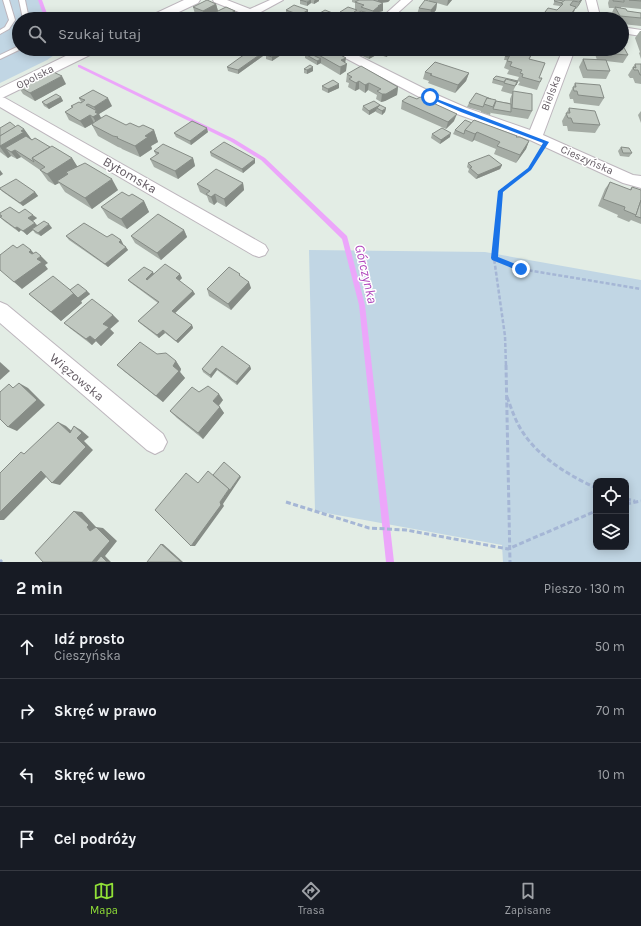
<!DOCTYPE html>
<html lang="pl">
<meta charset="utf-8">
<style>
:root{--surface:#171b24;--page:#242831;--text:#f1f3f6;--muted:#9ea1a6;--line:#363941;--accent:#91e037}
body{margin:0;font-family:Karla,sans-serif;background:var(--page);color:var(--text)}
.controls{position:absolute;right:12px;bottom:12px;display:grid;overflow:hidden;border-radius:8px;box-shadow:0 2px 10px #0003}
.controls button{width:36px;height:36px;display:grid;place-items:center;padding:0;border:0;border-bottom:1px solid var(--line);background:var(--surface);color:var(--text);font:20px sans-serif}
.stop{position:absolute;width:12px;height:12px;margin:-9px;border:3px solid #1a73e8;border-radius:50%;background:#fff}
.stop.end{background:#1a73e8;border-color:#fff;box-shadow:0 1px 4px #0008}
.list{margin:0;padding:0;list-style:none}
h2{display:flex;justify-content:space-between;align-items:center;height:52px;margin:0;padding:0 16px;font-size:17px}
h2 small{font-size:13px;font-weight:400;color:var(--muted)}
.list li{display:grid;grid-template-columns:26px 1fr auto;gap:12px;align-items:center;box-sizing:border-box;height:64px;padding:0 16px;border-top:1px solid var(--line)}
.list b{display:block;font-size:15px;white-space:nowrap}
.list p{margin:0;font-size:13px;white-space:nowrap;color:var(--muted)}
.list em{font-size:13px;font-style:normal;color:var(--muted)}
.icon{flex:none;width:22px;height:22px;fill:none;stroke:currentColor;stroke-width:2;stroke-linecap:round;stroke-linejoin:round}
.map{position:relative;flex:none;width:641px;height:562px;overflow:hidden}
.search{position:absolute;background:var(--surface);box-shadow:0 2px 10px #0003;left:12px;right:12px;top:12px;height:44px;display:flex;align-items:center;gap:10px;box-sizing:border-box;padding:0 14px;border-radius:22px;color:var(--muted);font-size:15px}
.sheet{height:308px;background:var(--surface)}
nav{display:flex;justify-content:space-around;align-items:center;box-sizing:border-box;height:56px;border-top:1px solid var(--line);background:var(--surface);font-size:11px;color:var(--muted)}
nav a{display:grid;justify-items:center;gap:2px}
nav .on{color:var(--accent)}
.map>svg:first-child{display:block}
.green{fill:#c1d6e4;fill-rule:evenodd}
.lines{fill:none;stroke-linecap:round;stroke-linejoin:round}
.stream{fill:#eca6fa;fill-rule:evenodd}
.service-casing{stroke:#bdb6bd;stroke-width:2}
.minor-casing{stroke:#bdb6bd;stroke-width:2}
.tertiary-casing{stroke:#bdb6bd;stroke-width:2}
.path-far2{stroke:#a5b6d5;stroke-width:2;stroke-dasharray:3 1.5;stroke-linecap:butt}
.path-far1{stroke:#a5b6d5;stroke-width:2.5;stroke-dasharray:4 2;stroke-linecap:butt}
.path{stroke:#a5b6d5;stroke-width:3;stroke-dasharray:5 2.5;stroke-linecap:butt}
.service{fill:#fff;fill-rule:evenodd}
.minor{fill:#fff;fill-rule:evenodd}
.tertiary{fill:#fff;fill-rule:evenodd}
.wall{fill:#a5aca5}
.shaded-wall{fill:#868c86}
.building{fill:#c0c8c0;stroke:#868c86}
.route{fill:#1a73e8}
.labels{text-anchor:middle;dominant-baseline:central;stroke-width:3;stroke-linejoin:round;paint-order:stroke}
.far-street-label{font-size:11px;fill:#635b63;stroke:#fff}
.street-label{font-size:13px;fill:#635b63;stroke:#fff}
.water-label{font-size:14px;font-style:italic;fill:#b14abd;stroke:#fff}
</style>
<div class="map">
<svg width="641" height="562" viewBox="0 0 641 562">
<rect width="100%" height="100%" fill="#e3ede5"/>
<!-- green -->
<g class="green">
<path d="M0,0H40L47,19H19V49H59L60,51L47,60L0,83Z"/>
<path d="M309,250L485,252L641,280V562H503L502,545L315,511ZM596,481H626V547H596Z"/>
</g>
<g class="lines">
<!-- stream -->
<g class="stream">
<path d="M38,0H42L49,19H45Z"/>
<path d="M57,49H61L62,51L59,52Z"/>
<path d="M78,65H80L234,139L265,158L347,236L365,305L394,562H386L359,305L342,239L261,160L230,141L78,67Z"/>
</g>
<defs>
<g id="service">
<path d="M3,0H9L15,20L9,29L0,34V30L5,27L9,20Z"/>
<path d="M19,0H25L29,19H23Z"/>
<path d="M19,46V49H21L0,59V55Z"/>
</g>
<g id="minor">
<path d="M213,0H227L250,9L270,0H283L259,13L269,17L270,19H256L214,2Z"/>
<path d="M401,0H412L391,19H380Z"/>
<path d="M586,0H596L599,12L594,19H584L589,12Z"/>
<path d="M622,27L641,30V36L622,33Z"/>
<path d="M330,49H345L435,94L467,108L530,130L563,49H575L543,135L633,175L641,176V188L623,183L530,140L457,114L425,100L332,51Z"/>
<path d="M0,97L5,98L265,245L268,250L265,255L259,257L253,255L0,107Z"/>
<path d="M0,302L7,305L163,434L167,442L163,450L155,454L147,450L0,323Z"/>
</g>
<g id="tertiary">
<path d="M184,0H200L198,3L164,19H148L150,16Z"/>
<path d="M80,49H98L96,52L0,99V88Z"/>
</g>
</defs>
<!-- service casing -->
<use href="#service" class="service-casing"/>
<!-- minor casing -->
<use href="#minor" class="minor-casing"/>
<!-- tertiary casing -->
<use href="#tertiary" class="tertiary-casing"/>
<!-- path-far2 -->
<path class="path-far2" d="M498,213L500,191L530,169L538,155"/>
<!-- path-far1 -->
<g class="path-far1">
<path d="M498,212L494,258L505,336L506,366"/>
<path d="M495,258L521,269L641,289"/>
</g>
<!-- path -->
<g class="path">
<path d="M506,365L510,562"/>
<path d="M507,397C512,410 516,423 524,434C540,458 570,476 596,488"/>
<path d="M626,499L635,501"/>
<path d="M286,502L369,528L406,530L508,549L596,511"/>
<path d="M626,504L641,501"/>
<path d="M0,560L2,562"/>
</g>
<!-- service -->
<use href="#service" class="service"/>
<!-- minor -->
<use href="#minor" class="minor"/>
<!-- tertiary -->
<use href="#tertiary" class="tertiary"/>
</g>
<!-- wall -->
<g class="wall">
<path d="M300,0H319V1L314,4L311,3L307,6L300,4Z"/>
<path d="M352,0H390L388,2L381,3L383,11L379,12V13L370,19H327L320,17V13L340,16V12L355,9V3L352,2Z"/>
<path d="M429,0H452L447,6L437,3L436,10L429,18L417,14L419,8L429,1Z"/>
<path d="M555,0L564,1L582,0L579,5L576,9H575L569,19H542L545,12L557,10L559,8L560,6L553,5Z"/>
<path d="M609,0H641V9L621,7V8L627,11L641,13V26L622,24V19H613L611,15L614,8H609L608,3Z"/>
<path d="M216,4L218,11L204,18L195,14L193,7Z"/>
<path d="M286,10L308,18L306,19H290L286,18Z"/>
<path d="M235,11L236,18L235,19H213L212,14Z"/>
<path d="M640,31H641V59L639,53L640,52L635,38Z"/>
<path d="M277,49H308L301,55L289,51L284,54L280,53L281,55L272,61L266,59V55L277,50Z"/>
<path d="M309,49L345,63L346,71L340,75L320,63L317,65L305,58V54L309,53Z"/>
<path d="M359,49H398L397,50L386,57L378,54L369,59L358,54Z"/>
<path d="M522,49H553L550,56L533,52L534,49L530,58L529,59L539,78H542L537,90L518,85L520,82L518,81L513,91L532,111L528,119L491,113V112L490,115L481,112V111L467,107L469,103L496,101L510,103V99L512,94L501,91L503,86L492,83L493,79L517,81L519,77L507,74L509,70L504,68L507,60H504L505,56L519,55L521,53Z"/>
<path d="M586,49H622L628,55L623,63L606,61L610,71L606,79L583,78L579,67L583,59L597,60L595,54L588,53Z"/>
<path d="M263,56L238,74L228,71L227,67Z"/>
<path d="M635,64H641V84L635,83L633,78H630L628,75Z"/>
<path d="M313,67V71L307,74L304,73V69Z"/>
<path d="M425,72L469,73L466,81L455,93L428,83L429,81L423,79Z"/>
<path d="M347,74L398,87L397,95L385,101L381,102L376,99L377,95L368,90L365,93L359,89L355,91L348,87L349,83L346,82Z"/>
<path d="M575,83L604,98L599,106L574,103L573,99H570L569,95Z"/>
<path d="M66,84L35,101L23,94L18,86Z"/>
<path d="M322,86L339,88L328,93L322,90Z"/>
<path d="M61,97L63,101L49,109L44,106L42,102Z"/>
<path d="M79,98L112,106L99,114L101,118L126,125L154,130L158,142L151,146L152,149L140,157L122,149L121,148L118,147L98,136L92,125V124L85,128L69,120L65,112L72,108L71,106L81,102Z"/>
<path d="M417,99L454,121L446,129L401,109L402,101Z"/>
<path d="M363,106H380L386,108L385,112L382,115L376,112V111L369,115L362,110Z"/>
<path d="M569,108L600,125L595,133L568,131L567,126H563L562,121Z"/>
<path d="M641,111V123L638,115Z"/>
<path d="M472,123L516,137L529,141L526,149L516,163L494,154L496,149L474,140L472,142L453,134L455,130Z"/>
<path d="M16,127L24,129L31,139L50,147L72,158L77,167L118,190L92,209L65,192L59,183L55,185L48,181L40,170L21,157L17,159L11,156L8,158L0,152V128Z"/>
<path d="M208,132L191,145L176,137L174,133Z"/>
<path d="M432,134L450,137L440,144L431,138Z"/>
<path d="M621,147L632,153L629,157L620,156L618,151Z"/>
<path d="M154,151L193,158L195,166L178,179L154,167L150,159L156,155Z"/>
<path d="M210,152L255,163L243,173L211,156Z"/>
<path d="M468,163L502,165L500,169L476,179L468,172L469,169L467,167Z"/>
<path d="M610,182L629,190L632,187L641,190V224L631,220L629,222L617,217L618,215L598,206L605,189Z"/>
<path d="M243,183L244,190L226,207L217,202L214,205L209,202L207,196L200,192L197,184Z"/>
<path d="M0,189L35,192L38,196L23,206L3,192Z"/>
<path d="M129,196L144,201L149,212L127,229L108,218L101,207Z"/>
<path d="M0,213H19L37,218L33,221L37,225L52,228L41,236L35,233L33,230L27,235L21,230L19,232L4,221L0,217H1L0,215Z"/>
<path d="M184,230L187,237L161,260L135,243L131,236Z"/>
<path d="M66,236L107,237L121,240L123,244L128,250L108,267L69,240Z"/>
<path d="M154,274L182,278L179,281L193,291L195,294L175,313L192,325L193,328L178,343L165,333L159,338L141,324L138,321L158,303L131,283L128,280Z"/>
<path d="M251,288L231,310L209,296L207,289Z"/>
<path d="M87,291L90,294L81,301L82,303L61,321L29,294Z"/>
<path d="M113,315L119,321L110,329L114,333L101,346L96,341L92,345L71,329L64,323Z"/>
<path d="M157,354L176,361L181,369L180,372L185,378L163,402L125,372L117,365Z"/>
<path d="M250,366L251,369L237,385L217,370L211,378L203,372L202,369Z"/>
<path d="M199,392L223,400L219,406L224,413L203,439L177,418L170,411Z"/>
</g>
<!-- shaded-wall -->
<g class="shaded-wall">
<path d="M311,0V3L307,6V2Z"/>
<path d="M315,0H319V1L314,4V1Z"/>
<path d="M378,0H390L388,2L378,3Z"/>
<path d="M448,0H452L447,6Z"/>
<path d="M581,0H582L579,5L576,9Z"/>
<path d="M383,3V11L379,12V13L372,18L373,11L378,6Z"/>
<path d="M437,3L436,10L429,18L431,10Z"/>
<path d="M216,4L218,11L204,18L203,11Z"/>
<path d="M576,7L573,14L569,19H568Z"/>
<path d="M308,10V18L306,19H300V15Z"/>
<path d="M235,11L236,18L235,19H221V18Z"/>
<path d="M372,14V18L370,19H365Z"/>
<path d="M365,15L364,19H359Z"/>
<path d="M283,49H289V51L284,54Z"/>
<path d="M300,49H308L301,55Z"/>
<path d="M373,49H378V54L369,59L370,51Z"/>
<path d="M387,49H398L397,50L386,57Z"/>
<path d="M280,51L281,55L272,61V57Z"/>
<path d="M262,53L263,56L238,74V70Z"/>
<path d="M346,58L345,64H347L346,71L340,75L341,60Z"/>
<path d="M321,59V63L317,65V61Z"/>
<path d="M313,67V71L307,74V70Z"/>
<path d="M469,73L466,81L455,93L458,85Z"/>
<path d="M62,76L66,84L35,101L30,93Z"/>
<path d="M359,81V89L355,91L356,83Z"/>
<path d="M369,83L368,90L365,93V85Z"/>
<path d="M339,84V88L328,93V89Z"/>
<path d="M398,87L397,95L385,101L381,102L382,94Z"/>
<path d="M61,97L63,101L49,109L46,105Z"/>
<path d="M108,98L112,106L99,114L101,118L97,124L93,117L95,112L96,111L94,107Z"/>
<path d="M380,105V109L377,108L376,111L369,115V111Z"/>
<path d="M386,108L385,112L382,115V111Z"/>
<path d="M457,114L454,121L446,129L448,122Z"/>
<path d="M90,115L94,123L85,128L80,121Z"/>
<path d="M207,128L208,132L191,145L190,141Z"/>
<path d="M24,129L32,140L15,150L21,157L17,159L11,152L6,148L11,156L8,158L0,147V141Z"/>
<path d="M154,130L158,142L151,146L152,149L140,157L135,146L145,136Z"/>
<path d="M477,132L474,140L472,142L475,134Z"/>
<path d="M451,133L450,137L440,144L441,140Z"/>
<path d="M529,141L526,149L516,163L520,155Z"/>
<path d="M72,158L79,169L68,174L66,172L68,176L57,181L59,183L55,185L47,174Z"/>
<path d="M193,158L195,166L178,179L175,171Z"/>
<path d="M255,159V163L243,173L242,169Z"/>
<path d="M502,165L500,169L476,179L478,175Z"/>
<path d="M0,170L3,174L0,176Z"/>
<path d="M112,179L118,190L92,209L85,198Z"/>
<path d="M243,183L244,190L226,207L224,199Z"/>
<path d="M35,192L38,196L23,206L20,203Z"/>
<path d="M215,194L217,202L214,205L211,197Z"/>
<path d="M144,201L149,212L127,229L121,219Z"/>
<path d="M33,215L37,218L31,222L28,218Z"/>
<path d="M35,223L38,227L32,229L33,230L27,235L23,231Z"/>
<path d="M49,224L52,228L41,236L38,233Z"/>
<path d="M17,227L21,230L19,232L15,228Z"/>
<path d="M184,230L187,237L161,260L157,253Z"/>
<path d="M121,240L123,244L121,246L119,242Z"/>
<path d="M126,247L128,250L108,267L105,264Z"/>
<path d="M31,250L37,257L36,259L29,252Z"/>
<path d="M41,256L48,263L45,265L48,269L22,289L14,282L37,259Z"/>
<path d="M153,272L155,276L148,282L146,279Z"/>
<path d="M180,274L182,278L178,282L176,278Z"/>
<path d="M249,282L251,288L231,310L228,304Z"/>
<path d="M87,291L90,294L81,301L82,303L61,321L51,312L74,293Z"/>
<path d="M193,291L195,294L174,314L172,311Z"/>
<path d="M113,315L119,321L110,329L114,333L101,346L95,340L103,324Z"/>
<path d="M192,325L193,328L178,343L176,341Z"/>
<path d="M163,330L165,333L159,338L157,335Z"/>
<path d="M90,336L96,341L92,345L86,339Z"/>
<path d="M176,361L181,369L180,372L185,378L163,402L156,396Z"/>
<path d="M0,362L10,371L0,380Z"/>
<path d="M250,366L251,369L237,385L236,382Z"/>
<path d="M216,368L217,370L211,378L210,375Z"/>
<path d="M19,383L28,388L45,405L17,431L8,427Z"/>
<path d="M219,394L223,400L217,407L213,401Z"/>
<path d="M220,407L224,413L203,439L198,433Z"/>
<path d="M58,422L66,426L77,436L70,433Z"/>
<path d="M74,426L81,430L89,437L84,441L93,450L60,485L52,483L77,438Z"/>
<path d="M41,471L49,474L4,520H0V512Z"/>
<path d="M240,476L241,477L223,504L224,506L195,546H191L220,502L229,489L230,490Z"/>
<path d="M74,511L82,512L96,527L103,528L117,541L105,556L111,562H92L90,531Z"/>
<path d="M161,544H163L183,562H181Z"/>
</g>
<!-- building -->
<g class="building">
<path d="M207,0L216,4L203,11L193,7Z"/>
<path d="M300,0H311L307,2Z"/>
<path d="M359,0H373L383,3L378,6H379L373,11L361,7L364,5L355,2Z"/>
<path d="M425,0L437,3L431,10L419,8Z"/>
<path d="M555,0H558L564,1L562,3L554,1Z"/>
<path d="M565,0H581L579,2L573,1L570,5L576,7L569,17H567L565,19H562L551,16L552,15L545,12L548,8L557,10L563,4L561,3Z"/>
<path d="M613,0H624V2L613,1Z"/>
<path d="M629,0H641V1Z"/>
<path d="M294,5L308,10L300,15L286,10Z"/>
<path d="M226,7L235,11L221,18L212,14Z"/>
<path d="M348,7L357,10L354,12L365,15L359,19H358L340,12Z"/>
<path d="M615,7L626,9L627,11L641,13V18L620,16Z"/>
<path d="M325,10L340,16L337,19L320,13Z"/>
<path d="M361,11L372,14L364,19L365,15L358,13Z"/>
<path d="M412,13L424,16L421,19H405Z"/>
<path d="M193,16L200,19H187Z"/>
<path d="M247,16L256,19H240Z"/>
<path d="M622,44L628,55L601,53L600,49H622Z"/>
<path d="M252,49L262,53L238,70L227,67Z"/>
<path d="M274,49L280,51L272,57L266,55Z"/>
<path d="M308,49H330L346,58L341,60L347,64L340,67Z"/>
<path d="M365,49H373L370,51Z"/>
<path d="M523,49H534L533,51Z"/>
<path d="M309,53L321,59L317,61L305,54Z"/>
<path d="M507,53L510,54L509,57L505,56Z"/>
<path d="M511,53L519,55L520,53L531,55L529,59L545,63L539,78H542L540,82L522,77L523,74L520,73L522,70L510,66L512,62L507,61Z"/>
<path d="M583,59L606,60L610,71L587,70Z"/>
<path d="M435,62L469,73L458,85L430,75L432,74L425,72Z"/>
<path d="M635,64H641V75H640L638,70H634L633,67L636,68Z"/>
<path d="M310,65L313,67L307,70L304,69Z"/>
<path d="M361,66L398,87L386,94H382L377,91L381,89L369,83L365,85L359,81L356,83L349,79L352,77L347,74Z"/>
<path d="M49,70L62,76L30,93L18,86Z"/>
<path d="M496,76L518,81L516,85L517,82L506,79L504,82L493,79Z"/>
<path d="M506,79L517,82L515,86L504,83Z"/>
<path d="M333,80L339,84L328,89L322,86Z"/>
<path d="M575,83L600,85L604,98L578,95L577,91H574L573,87H576Z"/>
<path d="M93,90L108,98L94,107L88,104L86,105L97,111L95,112L98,114L93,117L90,115L80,121L65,112L73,107L71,106L79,102L81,103L85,100L79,98Z"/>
<path d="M513,91L532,94V111L512,108Z"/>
<path d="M476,93L491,99L487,98L483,107L469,103Z"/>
<path d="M56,94L61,97L46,105L42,102Z"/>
<path d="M409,96L417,99L420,97L457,114L448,122L402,101Z"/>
<path d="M487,98L496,100L493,107L484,104Z"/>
<path d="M374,101L380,105L369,111L363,106Z"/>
<path d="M496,101L511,104V112L493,109Z"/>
<path d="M380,105L386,108L382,111L377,108Z"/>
<path d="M569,108L595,111L600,125L573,123L571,118H568L566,113H570Z"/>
<path d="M106,115L126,125L130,123L139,127L143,125L154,130L145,136L148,137L135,146L117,138L118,137L113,136L92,125L93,123Z"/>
<path d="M465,120L472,123L465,130L464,134L455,130Z"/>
<path d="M474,120L517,136L516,137H520L529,141L520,155L497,146L500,142L477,132L475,134L465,130Z"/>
<path d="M192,121L207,128L190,141L174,133Z"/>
<path d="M10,122L16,127L0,136V128Z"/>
<path d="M18,125L24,129L21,131L24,132L0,146V136Z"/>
<path d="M442,128L451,133L441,140L432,134Z"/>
<path d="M26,136L32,140L35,138L50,147L32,158L34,162L15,150L11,152L5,148Z"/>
<path d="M224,142L255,159L242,169L210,152Z"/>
<path d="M163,144L193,158L175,171L150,159L159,153L154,151Z"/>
<path d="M52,146L72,158L47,174L40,170L45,167L32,158Z"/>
<path d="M621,147L629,148L632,153H623Z"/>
<path d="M489,155L502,165L478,175L470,168L472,167L468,163Z"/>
<path d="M85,163L112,179L85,198L57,181L68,174L66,172Z"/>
<path d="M216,169L243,183L224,199L215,194L211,197L206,194L210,191L197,184Z"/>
<path d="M16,179L35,192L20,203L0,189V188Z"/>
<path d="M610,182L631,190L632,187L641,190V200L636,215L624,210L625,207L603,199Z"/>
<path d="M122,192L129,196L132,194L144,201L121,219L101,207Z"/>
<path d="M641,200V218L635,216L636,215Z"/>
<path d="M10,207L19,213L25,209L33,215L28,218L35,223L23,231L17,227L15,228L0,217L2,216L0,215V213Z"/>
<path d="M158,214L184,230L157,253L131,236Z"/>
<path d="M44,221L49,224L38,233L32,229Z"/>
<path d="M84,223L107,237L112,234L121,240L119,242L126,247L105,264L66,236Z"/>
<path d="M23,244L31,250L29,252L32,254L36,252L41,256L37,259L42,262L14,282L0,270V255L13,245L17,248Z"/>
<path d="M165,264L180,274L176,278L193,291L172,311L192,325L176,341L163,330L157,335L138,321L159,302L128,280L144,267L153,272L146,279L147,280Z"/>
<path d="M229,267L240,274L239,275L249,282L228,304L207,289Z"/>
<path d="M53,276L74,293L51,312L29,294Z"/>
<path d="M78,284L87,291L78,298L70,290Z"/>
<path d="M92,299L113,315L103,324L109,327L95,340L90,336L86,339L64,323Z"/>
<path d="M140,342L157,354L166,353L176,361L173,366L179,371L156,396L117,365Z"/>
<path d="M222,346L250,366L236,382L216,368L210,375L202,369Z"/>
<path d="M19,383L37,400L8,427L0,419V392L9,384L13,388Z"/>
<path d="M208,386L219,394L213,401L220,407L198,433L170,411L192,387L199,392Z"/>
<path d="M58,422L70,433L74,426L82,433L77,438L86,447L52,483L41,471L0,512V473L21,452L24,454Z"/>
<path d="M224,462L240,476L230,490L213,475Z"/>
<path d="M208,471L229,489L220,502L221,505L191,546L155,510L186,473L198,483Z"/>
<path d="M74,511L89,525L87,527L90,531L96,527L110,541L92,562H43L35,553Z"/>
<path d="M161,544L181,562H147Z"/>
<path d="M101,556L107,562H96Z"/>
</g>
<!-- route -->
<path class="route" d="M429,96L549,142L531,170L503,192L498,257L523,267V271H519L492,260L491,258L498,191L528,168L543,143L461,112L429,98Z"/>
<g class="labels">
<!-- far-street labels -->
<g class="far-street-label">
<text transform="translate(35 77) rotate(-27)">Opolska</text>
<text transform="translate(551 93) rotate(-69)">Bielska</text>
<text transform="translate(587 160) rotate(24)">Cieszyńska</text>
</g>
<!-- street labels -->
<g class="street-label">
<text transform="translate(130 175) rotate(30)">Bytomska</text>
<text transform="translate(77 377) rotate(40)">Więzowska</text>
</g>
<!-- water labels -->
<g class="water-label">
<text transform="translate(366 274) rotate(77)">Górczynka</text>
</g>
</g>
</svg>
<div class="controls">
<button><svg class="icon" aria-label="locate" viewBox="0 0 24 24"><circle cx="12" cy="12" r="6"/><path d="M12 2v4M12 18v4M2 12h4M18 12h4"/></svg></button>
<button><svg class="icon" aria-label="layers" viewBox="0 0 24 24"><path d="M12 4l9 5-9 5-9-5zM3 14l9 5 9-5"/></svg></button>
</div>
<div class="stop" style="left:430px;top:97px"></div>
<div class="stop end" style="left:521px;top:269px"></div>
<div class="search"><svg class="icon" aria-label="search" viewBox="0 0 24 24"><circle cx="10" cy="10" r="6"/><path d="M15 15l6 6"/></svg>Szukaj tutaj</div>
</div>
<section class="sheet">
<h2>2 min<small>Pieszo · 130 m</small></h2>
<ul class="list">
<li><svg class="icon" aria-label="ahead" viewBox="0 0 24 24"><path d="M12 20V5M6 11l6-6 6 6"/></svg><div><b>Idź prosto</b><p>Cieszyńska</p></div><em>50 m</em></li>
<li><svg class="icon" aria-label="right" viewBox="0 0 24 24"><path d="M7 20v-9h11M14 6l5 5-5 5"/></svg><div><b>Skręć w prawo</b></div><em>70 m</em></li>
<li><svg class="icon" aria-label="left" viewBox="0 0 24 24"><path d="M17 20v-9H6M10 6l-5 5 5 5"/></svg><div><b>Skręć w lewo</b></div><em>10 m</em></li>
<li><svg class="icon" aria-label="arrive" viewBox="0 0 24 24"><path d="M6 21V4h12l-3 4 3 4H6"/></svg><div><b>Cel podróży</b></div></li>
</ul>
</section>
<nav>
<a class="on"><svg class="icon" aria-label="map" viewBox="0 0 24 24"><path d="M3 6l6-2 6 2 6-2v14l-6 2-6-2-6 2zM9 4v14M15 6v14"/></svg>Mapa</a>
<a><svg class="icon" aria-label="directions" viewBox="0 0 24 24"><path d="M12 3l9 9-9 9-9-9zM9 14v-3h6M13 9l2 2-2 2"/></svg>Trasa</a>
<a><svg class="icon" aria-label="saved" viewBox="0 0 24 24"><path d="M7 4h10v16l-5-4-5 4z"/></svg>Zapisane</a>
</nav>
